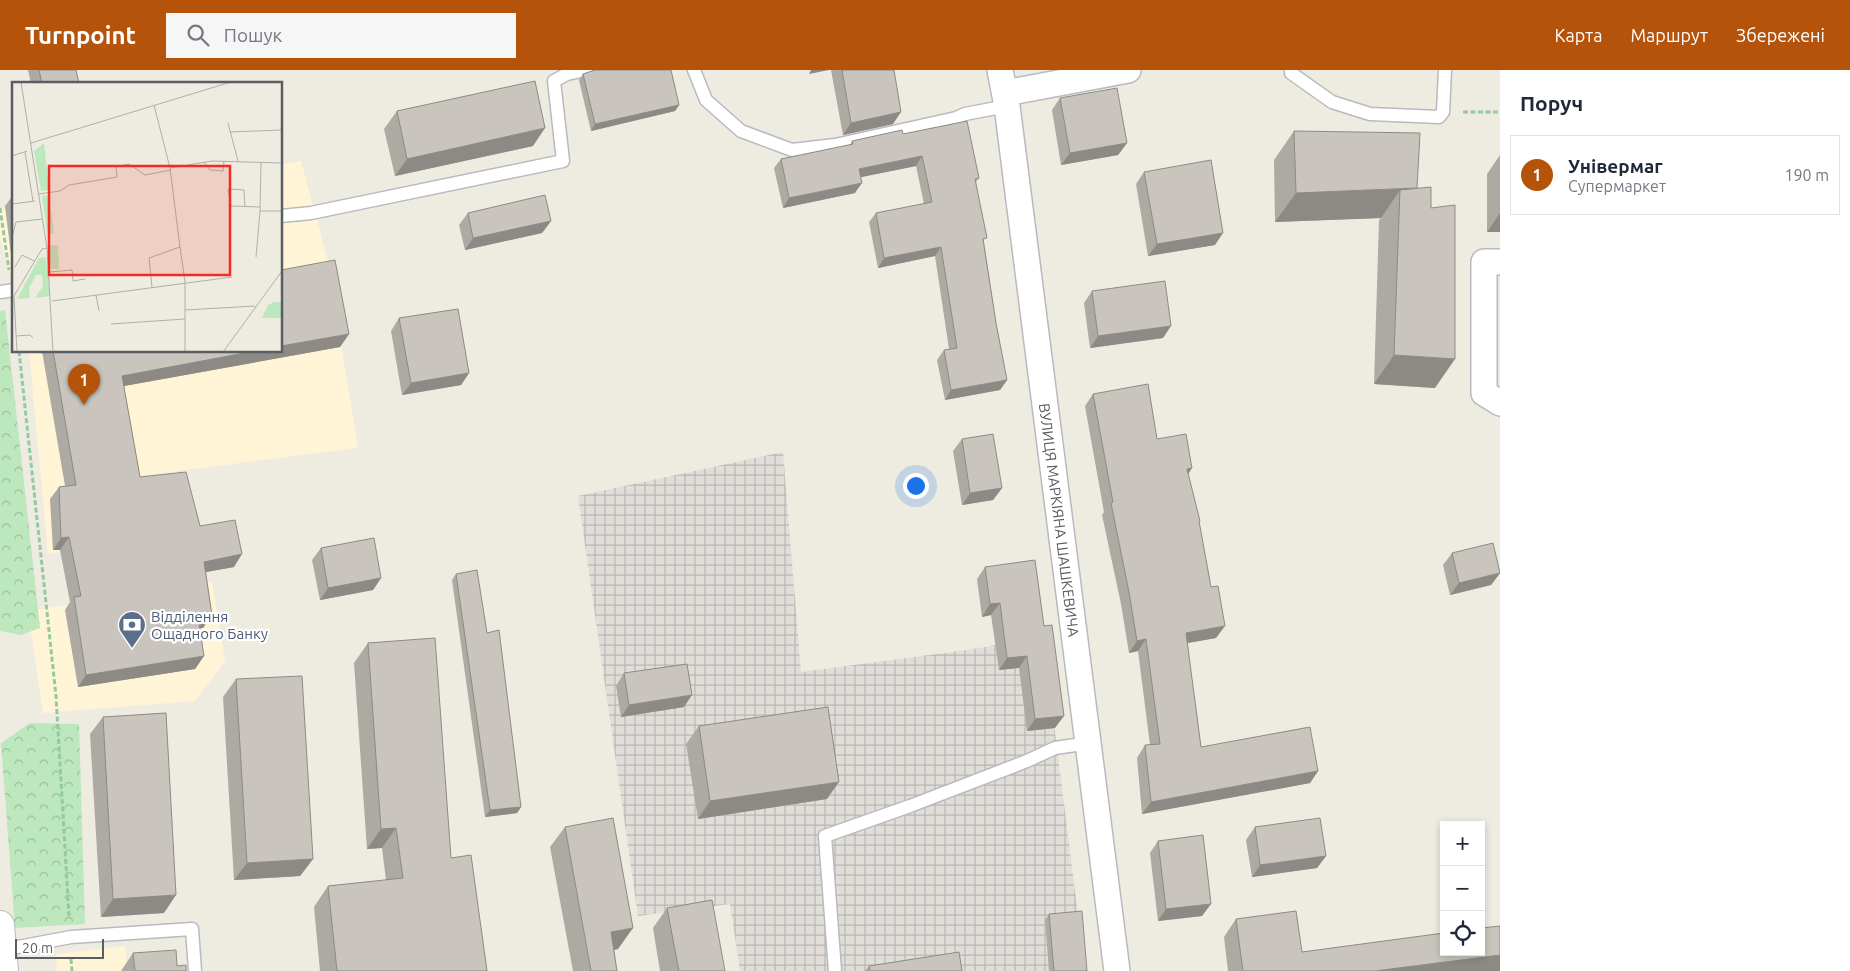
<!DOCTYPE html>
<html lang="uk">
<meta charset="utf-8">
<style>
:root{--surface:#fff;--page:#f6f6f7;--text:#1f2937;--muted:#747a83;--line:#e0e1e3;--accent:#b45309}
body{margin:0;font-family:Ubuntu,sans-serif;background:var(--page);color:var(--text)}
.controls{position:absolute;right:15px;bottom:15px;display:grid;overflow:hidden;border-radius:0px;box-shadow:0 2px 8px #0003}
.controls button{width:45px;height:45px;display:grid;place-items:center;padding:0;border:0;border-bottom:1px solid var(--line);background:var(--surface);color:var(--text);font:25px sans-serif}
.scale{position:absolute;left:15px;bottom:12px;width:89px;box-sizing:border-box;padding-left:5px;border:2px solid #5a5e63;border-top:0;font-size:14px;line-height:18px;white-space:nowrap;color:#5a5e63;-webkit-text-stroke:4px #fff;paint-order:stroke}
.you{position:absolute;left:915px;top:415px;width:18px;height:18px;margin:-12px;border:4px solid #fff;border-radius:50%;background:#1a73e8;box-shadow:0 0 0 8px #1a73e833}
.badge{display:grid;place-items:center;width:32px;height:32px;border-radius:50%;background:var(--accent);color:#fff;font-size:16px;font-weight:700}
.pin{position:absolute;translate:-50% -41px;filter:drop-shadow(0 1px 2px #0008)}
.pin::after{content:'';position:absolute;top:26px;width:18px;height:15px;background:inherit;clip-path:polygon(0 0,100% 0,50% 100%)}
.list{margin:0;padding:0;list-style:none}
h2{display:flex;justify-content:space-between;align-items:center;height:65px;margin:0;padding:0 20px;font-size:21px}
h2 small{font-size:16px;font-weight:400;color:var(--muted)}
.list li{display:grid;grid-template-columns:32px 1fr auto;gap:15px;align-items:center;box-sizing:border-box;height:80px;margin:0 10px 10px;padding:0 10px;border:1px solid var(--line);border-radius:0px}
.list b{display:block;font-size:19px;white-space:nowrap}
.list p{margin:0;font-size:16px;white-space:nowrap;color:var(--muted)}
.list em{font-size:16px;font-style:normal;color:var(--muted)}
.icon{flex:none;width:28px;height:28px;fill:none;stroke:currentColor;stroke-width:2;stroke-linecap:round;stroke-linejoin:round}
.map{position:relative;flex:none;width:1500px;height:901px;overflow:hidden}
header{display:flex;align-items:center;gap:30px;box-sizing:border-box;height:70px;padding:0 25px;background:var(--accent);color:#fff}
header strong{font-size:24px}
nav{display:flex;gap:28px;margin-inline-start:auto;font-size:18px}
.search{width:350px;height:45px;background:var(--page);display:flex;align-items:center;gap:12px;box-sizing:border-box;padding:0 18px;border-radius:0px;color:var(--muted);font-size:19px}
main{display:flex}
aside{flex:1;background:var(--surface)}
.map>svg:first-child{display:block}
.commercial{fill:#fff4d5}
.industrial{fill:url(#industrial-grid)}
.forest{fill:url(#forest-crowns)}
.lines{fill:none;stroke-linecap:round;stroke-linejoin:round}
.lane-casing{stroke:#b7babf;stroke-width:15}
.street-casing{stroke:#b7babf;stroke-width:28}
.secondary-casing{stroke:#b7bbc1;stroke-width:30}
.path{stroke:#94c9a2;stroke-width:3;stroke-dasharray:5 2.5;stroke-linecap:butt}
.lane{stroke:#fff;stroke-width:12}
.street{stroke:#fff;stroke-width:25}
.secondary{stroke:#fff;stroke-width:28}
.wall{fill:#ada9a3}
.shaded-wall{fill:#8d8a85}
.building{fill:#c9c5be;stroke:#8d8a85}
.labels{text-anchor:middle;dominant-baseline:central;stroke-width:4.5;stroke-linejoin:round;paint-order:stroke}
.street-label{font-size:15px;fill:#5a5e63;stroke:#fff}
.service-label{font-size:15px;fill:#4e5e75;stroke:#fff;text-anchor:start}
.inset-road{fill:none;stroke:#afafab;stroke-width:1}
.view{fill:#f32c22;fill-opacity:0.15;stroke:#f32c22;stroke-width:2.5}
.inset-edge{fill:none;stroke:#5a5e63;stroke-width:2.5}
</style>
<header>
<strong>Turnpoint</strong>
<div class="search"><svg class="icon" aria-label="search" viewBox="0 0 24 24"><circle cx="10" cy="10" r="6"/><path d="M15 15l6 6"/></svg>Пошук</div>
<nav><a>Карта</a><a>Маршрут</a><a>Збережені</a></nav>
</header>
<main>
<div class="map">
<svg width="1500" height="901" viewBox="0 0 1500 901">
<defs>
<pattern id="industrial-grid" width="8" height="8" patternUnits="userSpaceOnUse" patternTransform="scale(1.25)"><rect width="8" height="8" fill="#e1ded9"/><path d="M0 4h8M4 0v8" fill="none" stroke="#b9b7b4"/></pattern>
<pattern id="forest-crowns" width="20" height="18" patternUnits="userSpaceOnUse" patternTransform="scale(1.25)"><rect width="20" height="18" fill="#bde7bc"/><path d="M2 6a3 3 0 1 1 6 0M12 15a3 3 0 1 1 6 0" fill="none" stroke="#9dbe9c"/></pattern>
</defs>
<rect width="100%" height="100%" fill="#eeebe1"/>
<!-- commercial -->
<g class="commercial">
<path d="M301,91L327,187L358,378L100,411L110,473L48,484L29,281H281V95Z"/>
<path d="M14,137V215L0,168V139Z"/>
<path d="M212,512L225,591L195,631L43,643L28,541Z"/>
<path d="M125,876L128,901H57L56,884Z"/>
</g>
<!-- industrial -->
<path class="industrial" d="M783,382L801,602L967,580L1043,567L1085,901H740L730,834L638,846L578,426Z"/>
<!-- forest -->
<g class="forest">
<path d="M5,240L40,558L21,565L0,561V241Z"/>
<path d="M30,653L79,654L85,854L15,858L1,673Z"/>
</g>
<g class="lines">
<defs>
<g id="lane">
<path d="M694,0L706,30L741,61L792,80L835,75L956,48L965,44L1007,36"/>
<path d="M1291,0V3L1332,32L1370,44L1439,47L1443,42L1445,0"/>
<path d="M281,146L311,143L563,91L554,11L567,4L586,0"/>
<path d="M0,222L14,220"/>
<path d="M2,880L71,867L192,859L195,901"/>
<path d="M835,901L825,766L910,736L1027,691L1055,678L1089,673"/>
</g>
<g id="street">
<path id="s1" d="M1000,0L1007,36L1117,901"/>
<path d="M1005,23L1128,0"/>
<path d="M1500,192H1484V323L1500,333"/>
</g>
<path id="secondary" d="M0,855L4,901"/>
</defs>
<!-- lane casing -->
<use href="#lane" class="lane-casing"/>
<!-- street casing -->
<use href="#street" class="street-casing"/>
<!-- secondary casing -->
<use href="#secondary" class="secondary-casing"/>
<!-- path -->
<g class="path">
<path d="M1463,42H1500"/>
<path d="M0,138L9,200"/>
<path d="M19,281L56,626L69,846"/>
<path d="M71,889L72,901"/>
</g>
<!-- lane -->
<use href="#lane" class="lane"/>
<!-- street -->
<use href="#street" class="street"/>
<!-- secondary -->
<use href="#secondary" class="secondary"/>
</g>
<!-- wall -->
<g class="wall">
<path d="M28,0H76L79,14H31Z"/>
<path d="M594,0H671L679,35L675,41L591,61L579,10L583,4Z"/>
<path d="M831,0H894L893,54L843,65Z"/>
<path d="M1060,28L1127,73L1118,85L1061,95L1052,40Z"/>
<path d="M397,41L533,76L395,106L384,59Z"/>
<path d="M1294,61L1417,118L1435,318L1374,314L1379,150L1381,148L1275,152L1274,90Z"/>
<path d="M903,64L979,108L976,112L984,173L996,253L1007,310L1000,320L945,330L937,290L944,280L949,279L935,186L878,198L869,152L876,143L924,134L916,96L860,107L855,123L783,138L774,98L781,89L850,75L852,71Z"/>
<path d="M1500,85V162H1487V104Z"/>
<path d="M1144,102L1215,175L1148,186L1136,114Z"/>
<path d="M14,124V184L11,185L5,136Z"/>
<path d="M468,143L551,151L542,163L465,180L459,155Z"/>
<path d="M1092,221L1163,268L1090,278L1084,233Z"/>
<path d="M399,248L469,303L461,315L402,325L391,261Z"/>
<path d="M349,264L340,277L124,316L140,407L200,456L234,497L206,502L212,545L203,558H200L204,586L195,599L78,617L65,540L70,532L60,480H53L50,429L59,417L65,416L42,281H281Z"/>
<path d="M1093,324L1157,369L1188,404L1199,452L1216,568L1187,573L1201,677L1318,701L1310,713L1142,744L1137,688L1145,675H1150L1138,581L1129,583L1121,534L1102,445L1104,442L1085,336Z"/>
<path d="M962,369L1002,418L993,430L962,435L953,381Z"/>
<path d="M321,478L381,508L373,520L320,530L312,490Z"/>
<path d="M1452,483L1500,503L1491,515L1450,525L1443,495Z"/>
<path d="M985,497L1044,556L1055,658L1027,661L1019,598L999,600L991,545L982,547L977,509Z"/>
<path d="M456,504L487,563L521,737L517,743L485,747L452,510Z"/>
<path d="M368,573L451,788L487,901H320L314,837L328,816L386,810L382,778L367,779L354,593Z"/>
<path d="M624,603L684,637L621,647L616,616Z"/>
<path d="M236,609L313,789L300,806L234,810L223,627Z"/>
<path d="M103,647L164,843L101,847L90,664Z"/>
<path d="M699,656L827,729L698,749L686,674Z"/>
<path d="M565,757L618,879L614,880L617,901H573L550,777Z"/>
<path d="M1255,757L1326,786L1317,798L1252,807L1246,770Z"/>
<path d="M1158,771L1202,846L1158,851L1150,783Z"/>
<path d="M667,838L725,901H660L653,858Z"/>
<path d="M1049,844L1087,901H1049L1045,850Z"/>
<path d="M1236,849L1302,882L1500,901H1228L1224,867Z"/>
<path d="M133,883L177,896L186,901H121Z"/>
<path d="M869,896L962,901H865Z"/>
</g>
<!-- shaded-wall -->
<g class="shaded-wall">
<path d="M811,0H829L809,4Z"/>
<path d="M679,35L675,41L591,61L595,54Z"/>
<path d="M901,42L893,54L843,65L851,53Z"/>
<path d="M545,58L533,76L395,106L407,89Z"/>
<path d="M1127,73L1118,85L1061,95L1070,83Z"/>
<path d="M922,86L916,96L852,109L859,99Z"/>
<path d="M862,113L855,123L783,138L789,128Z"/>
<path d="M1417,118L1399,144L1400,120L1381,148L1275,152L1296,123Z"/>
<path d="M1500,143V162H1487Z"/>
<path d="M551,151L542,163L465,180L473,168Z"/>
<path d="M1223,163L1215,175L1148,186L1157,174Z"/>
<path d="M941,177L935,186L878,198L884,188Z"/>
<path d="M1171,256L1163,268L1090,278L1098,266Z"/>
<path d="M349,264L340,277L113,318L122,306L255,281H281V276Z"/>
<path d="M1394,285L1455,289L1435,318L1374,314Z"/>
<path d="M469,303L461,315L402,325L411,313Z"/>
<path d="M1007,310L1000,320L945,330L951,320Z"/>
<path d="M1192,398L1184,411L1187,399Z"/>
<path d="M1002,418L993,430L962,435L970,423Z"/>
<path d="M69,467L60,480H53L61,468Z"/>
<path d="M242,484L234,497L195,504L204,492Z"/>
<path d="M1500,503L1491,515L1450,525L1459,513Z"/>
<path d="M381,508L373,520L320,530L328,518Z"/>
<path d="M1000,533L991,545L982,547L990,534Z"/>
<path d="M212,545L203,558L189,560L198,547Z"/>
<path d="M1225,556L1216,568L1177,575L1186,563Z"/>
<path d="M1146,569L1138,581L1129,583L1137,571Z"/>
<path d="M204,586L195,599L78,617L86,605Z"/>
<path d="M1027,586L1019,598L999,600L1007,588Z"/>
<path d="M692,625L684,637L621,647L629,635Z"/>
<path d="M1064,646L1055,658L1027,661L1035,649Z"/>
<path d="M1318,701L1310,713L1142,744L1151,732Z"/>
<path d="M839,712L827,729L698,749L710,731Z"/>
<path d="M521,737L517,743L485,747L490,740Z"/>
<path d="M396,758L382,778L367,779L381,759Z"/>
<path d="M1326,786L1317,798L1252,807L1260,795Z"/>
<path d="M313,789L300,806L234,810L247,793Z"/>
<path d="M176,825L164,843L101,847L113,829Z"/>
<path d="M1211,834L1202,846L1158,851L1166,839Z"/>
<path d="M633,858L618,879L596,883L611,862Z"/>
<path d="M1500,885V901H1375Z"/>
</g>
<!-- building -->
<g class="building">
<path d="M39,0H76L79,14H42Z"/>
<path d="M595,0H671L679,35L595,54L583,4Z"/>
<path d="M842,0H894L901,42L851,53Z"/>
<path d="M535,11L545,58L407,89L397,41Z"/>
<path d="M1117,18L1127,73L1070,83L1060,28Z"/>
<path d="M967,51L979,108L975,109L987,168L983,169L996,253L1007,310L951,320L944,280L957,278L941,177L884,188L876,143L932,132L922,86L859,99L862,113L789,128L781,89L853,74L852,71L902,60L903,64Z"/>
<path d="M1294,61L1420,63L1417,118L1296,123Z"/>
<path d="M1211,90L1223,163L1157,174L1144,102Z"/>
<path d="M1431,117V138L1455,135V289L1394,285L1400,120Z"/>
<path d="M545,125L551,151L473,168L468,143Z"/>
<path d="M335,190L349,264L281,276V200Z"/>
<path d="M1165,211L1171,256L1098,266L1092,221Z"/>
<path d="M458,239L469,303L411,313L399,248Z"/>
<path d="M53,281H255L122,306L140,407L186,402L200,456L235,450L242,484L204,492L212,545L198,547L204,586L86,605L74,527L81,526L69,467L61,468L59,417L76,415Z"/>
<path d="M1148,314L1157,369L1186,364L1192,398L1187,399L1200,451H1199L1211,517L1218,516L1225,556L1186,563L1201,677L1310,657L1318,701L1151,732L1145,675L1160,674L1146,569L1137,571L1129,522L1111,433L1113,432L1093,324Z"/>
<path d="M993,364L1002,418L970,423L962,369Z"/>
<path d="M374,468L381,508L328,518L321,478Z"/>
<path d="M1493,473L1500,503L1459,513L1452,483Z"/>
<path d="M1035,490L1044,556L1052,555L1064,646L1035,649L1027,586L1007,588L1000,533L990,534L985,497Z"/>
<path d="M477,500L487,563L499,560L521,737L490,740L456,504Z"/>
<path d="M435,568L451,788L471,785L487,901H337L328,816L403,808L396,758L381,759L368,573Z"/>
<path d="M687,594L692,625L629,635L624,603Z"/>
<path d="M302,606L313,789L247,793L236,609Z"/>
<path d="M828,637L839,712L710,731L699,656Z"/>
<path d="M166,643L176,825L113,829L103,647Z"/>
<path d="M613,748L633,858L611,862L617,901H591L565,757Z"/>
<path d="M1320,748L1326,786L1260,795L1255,757Z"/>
<path d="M1203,765L1211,834L1166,839L1158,771Z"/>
<path d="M712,830L725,901H679L667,838Z"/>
<path d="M1082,841L1087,901H1054L1049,844Z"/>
<path d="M1296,841L1302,882L1444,863V882H1481V858L1500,856V885L1375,901H1243L1236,849Z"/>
<path d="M176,880L177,896L186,895V901H135L133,883Z"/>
<path d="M959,882L962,901H870L869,896Z"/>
</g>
<!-- icons -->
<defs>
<symbol id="bank-pin" viewBox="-11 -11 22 30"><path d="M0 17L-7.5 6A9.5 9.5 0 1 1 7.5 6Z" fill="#5c6f8a" stroke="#fff"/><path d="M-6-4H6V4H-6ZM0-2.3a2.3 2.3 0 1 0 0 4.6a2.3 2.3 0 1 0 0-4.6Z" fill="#fff"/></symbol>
</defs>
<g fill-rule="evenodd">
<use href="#bank-pin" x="116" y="539" width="32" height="43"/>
</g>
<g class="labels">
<!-- street labels -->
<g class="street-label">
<text stroke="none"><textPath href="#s1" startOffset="454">ВУЛИЦЯ МАРКІЯНА ШАШКЕВИЧА</textPath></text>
</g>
<!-- service labels -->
<g class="service-label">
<text x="151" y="546">Відділення<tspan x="151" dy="17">Ощадного Банку</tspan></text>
</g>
</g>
<!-- overview -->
<g transform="translate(12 12)">
<rect width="270" height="270" fill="#eeebe1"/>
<path d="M32,61L37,108L29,109L22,69ZM37,113L42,151L39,152L35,151L30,114ZM40,163H46L47,187H39L37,165ZM34,175L38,214L23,216L31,204L30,193H24L17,206L18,216L5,217L27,176ZM262,220H270V236H250L256,223Z" fill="#bde7bc"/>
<path class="inset-road" d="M9,0L35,166L41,270M142,23L158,86L168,165L173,200V270M216,41L226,79M218,50L270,48M19,61L219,0M13,70L21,119M0,74L15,69M192,80L198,88L211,89L212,79M249,80L248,129H270M158,86L200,79L270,81M27,112L48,109L57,103L105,95L104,85L117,82L133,93L159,88M0,122L23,119M233,125L232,108L216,107L219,124L248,125M0,155L4,140L30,137M244,175L248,129M3,185L10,173L22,179M37,190L60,188L61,199L73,197M140,205L137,176L168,165M84,213L87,229M40,219L220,195M173,228L243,224M99,242L173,237M4,254L18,253L21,256M5,270L2,214L30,167L35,166M211,270L270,189"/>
<path class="view" d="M37,84H218V193H37Z"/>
<rect width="270" height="270" class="inset-edge"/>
</g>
</svg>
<div class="controls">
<button>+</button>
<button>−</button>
<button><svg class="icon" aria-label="locate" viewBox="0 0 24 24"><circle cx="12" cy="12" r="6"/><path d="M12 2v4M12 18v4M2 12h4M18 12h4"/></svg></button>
</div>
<div class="scale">20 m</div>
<div class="you"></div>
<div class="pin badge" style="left:84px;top:335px">1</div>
</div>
<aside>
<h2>Поруч<small></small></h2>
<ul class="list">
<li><span class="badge">1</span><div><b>Універмаг</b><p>Супермаркет</p></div><em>190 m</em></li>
</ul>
</aside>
</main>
